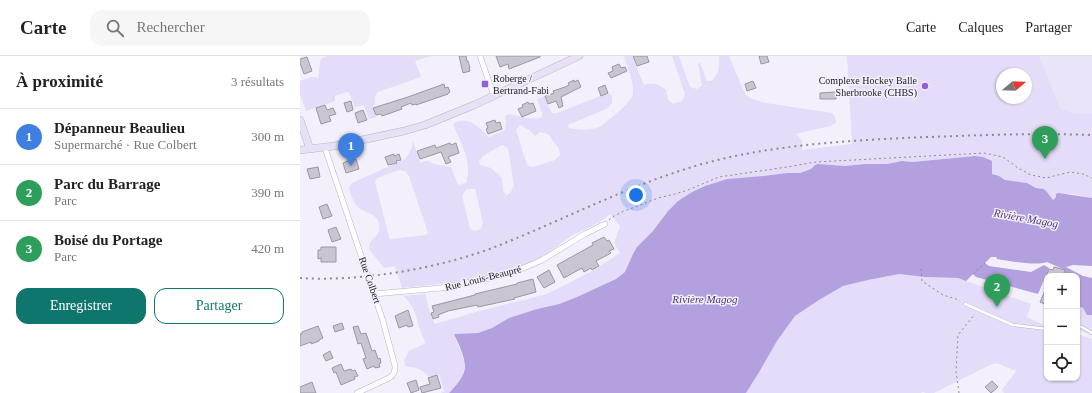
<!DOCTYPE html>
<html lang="fr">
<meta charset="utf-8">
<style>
:root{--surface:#fff;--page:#f6f6f6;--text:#222;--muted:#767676;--line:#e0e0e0;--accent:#0f766e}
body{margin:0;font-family:Georgia,serif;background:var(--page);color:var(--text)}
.controls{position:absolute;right:12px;bottom:12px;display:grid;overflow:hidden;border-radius:8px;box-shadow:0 1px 3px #0004}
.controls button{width:36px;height:36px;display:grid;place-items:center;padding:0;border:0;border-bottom:1px solid var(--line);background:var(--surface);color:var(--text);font:20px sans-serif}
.compass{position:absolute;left:696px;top:12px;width:36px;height:36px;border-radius:50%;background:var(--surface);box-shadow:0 1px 3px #0004;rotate:71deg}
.you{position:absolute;left:336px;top:139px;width:14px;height:14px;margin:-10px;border:3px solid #fff;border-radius:50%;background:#1a73e8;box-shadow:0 0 0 6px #1a73e833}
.badge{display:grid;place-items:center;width:26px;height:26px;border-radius:50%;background:var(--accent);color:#fff;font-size:13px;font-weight:700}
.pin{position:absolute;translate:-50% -33px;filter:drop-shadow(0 1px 2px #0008)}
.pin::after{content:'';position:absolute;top:21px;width:14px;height:12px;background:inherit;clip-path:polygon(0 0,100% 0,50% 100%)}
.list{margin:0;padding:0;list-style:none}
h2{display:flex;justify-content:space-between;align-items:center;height:52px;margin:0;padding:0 16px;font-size:17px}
h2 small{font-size:13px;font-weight:400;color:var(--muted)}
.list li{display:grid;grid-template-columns:26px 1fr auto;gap:12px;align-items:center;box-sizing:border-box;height:56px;padding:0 16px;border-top:1px solid var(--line)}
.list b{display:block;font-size:15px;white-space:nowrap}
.list p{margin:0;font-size:13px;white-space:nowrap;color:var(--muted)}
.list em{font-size:13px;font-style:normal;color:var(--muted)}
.actions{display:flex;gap:8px;padding:12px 16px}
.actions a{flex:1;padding:9px 0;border:1px solid var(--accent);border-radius:12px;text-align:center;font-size:14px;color:var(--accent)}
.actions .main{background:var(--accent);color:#fff}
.icon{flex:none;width:22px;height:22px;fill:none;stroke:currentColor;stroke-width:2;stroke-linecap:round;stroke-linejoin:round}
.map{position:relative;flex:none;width:792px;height:337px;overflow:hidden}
header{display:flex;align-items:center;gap:24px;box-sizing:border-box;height:56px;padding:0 20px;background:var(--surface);border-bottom:1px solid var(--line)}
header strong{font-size:19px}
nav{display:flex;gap:22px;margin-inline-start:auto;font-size:14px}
.search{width:280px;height:36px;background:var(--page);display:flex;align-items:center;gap:10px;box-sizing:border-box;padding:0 14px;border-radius:12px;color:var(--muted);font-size:15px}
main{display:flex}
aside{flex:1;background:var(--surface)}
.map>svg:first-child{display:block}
.built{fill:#e9e4f7}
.green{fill:#e4dcf8;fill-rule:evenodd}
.water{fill:#b3a0de}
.building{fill:#c9c6d1;stroke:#9a97a2}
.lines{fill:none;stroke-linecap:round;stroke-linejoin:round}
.lane-casing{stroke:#b8b5c0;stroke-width:3.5}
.street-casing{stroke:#b8b5c0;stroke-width:6}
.secondary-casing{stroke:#b8b5c0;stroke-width:8}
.path{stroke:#8d8b93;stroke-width:1;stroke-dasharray:2 3;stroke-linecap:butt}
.lane{stroke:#fff;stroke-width:2.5}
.street{stroke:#fff;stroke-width:5}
.secondary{stroke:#e7e0f6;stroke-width:7}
.rail{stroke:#8b8991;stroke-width:2;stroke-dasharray:2 4;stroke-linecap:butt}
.poi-dot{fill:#8f60da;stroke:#f3f0fc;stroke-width:1.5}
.labels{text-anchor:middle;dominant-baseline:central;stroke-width:3;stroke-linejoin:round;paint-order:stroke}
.poi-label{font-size:10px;fill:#222125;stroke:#f3f0fc;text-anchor:start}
.street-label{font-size:10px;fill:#222125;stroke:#f3f0fc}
.water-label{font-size:11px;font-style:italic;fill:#4c3079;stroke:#f3f0fc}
</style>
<header>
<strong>Carte</strong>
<div class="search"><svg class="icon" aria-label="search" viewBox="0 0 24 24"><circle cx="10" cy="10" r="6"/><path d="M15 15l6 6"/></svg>Rechercher</div>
<nav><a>Carte</a><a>Calques</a><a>Partager</a></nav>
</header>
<main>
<aside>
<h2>À proximité<small>3 résultats</small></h2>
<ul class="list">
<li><span class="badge" style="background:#3f7fe0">1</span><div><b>Dépanneur Beaulieu</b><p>Supermarché · Rue Colbert</p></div><em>300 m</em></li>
<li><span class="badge" style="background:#2e9e5b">2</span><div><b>Parc du Barrage</b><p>Parc</p></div><em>390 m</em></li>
<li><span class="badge" style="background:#2e9e5b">3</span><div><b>Boisé du Portage</b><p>Parc</p></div><em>420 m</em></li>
</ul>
<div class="actions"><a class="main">Enregistrer</a><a>Partager</a></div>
</aside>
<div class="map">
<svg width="792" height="337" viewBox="0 0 792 337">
<rect width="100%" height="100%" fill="#f3f0fc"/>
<!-- built -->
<path class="built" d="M739,0H792V63H764Z"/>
<!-- green -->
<g class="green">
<path d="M27,0H131L115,5L121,21L78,36C72,42 77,45 73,52L76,61L69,63L64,49L55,51L49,36H47L35,40V45L6,55L0,38V25L11,21H16L18,23L20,6L21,3Z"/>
<path d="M324,0H332L344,29C354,26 358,28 366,34L368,44L373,48L382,45L385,38L372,0H379L390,31L397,33L402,30L398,8L400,6L407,25H412C419,17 420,10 419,0H429L445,38L452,43L466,47L532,57L535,61L536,67L530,70L496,78L502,85V94L552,88L547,0H739L760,52C771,58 780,59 792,58V142C780,140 761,133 753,144L747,136L744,133L736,132L727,127L705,124L699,120L692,118L683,101L675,100L612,106L602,105L587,108H565L545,110L518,108L515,109L511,113L500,117H487L463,120L427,123L405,130L392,136L378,145L368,155L353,175L337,191L325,217L316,223L277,241L259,248L237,253L209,262L192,272L178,277L154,278C164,307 173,311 149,337H141L144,335L139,318L129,322C124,312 114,312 105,310L104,305L109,295L126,287L121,277L116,260L112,250L104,240L125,238L132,263L135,268L179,255L247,238L296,213L320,197L314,187L320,170L310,158L300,166L271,180L242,201L225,209L207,216L158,226L102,232L95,210L84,212L69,193C69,191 69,188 70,187C73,182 77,182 79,174C81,157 67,159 58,151C53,146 50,138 49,131L52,127L105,103C110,97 112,93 113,85L120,106L128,105L134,108L151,111L158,129L166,127C173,107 161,87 153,68C167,58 179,71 189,81L205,74L206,66L205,60L208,58C218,60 232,65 242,61L243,59L237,43L245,40L247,48L252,57H257L308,37L312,40V47L308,52L268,69L269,72C279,74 291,75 301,70C308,64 333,46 333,37C334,26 327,10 324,0ZM702,18H726V42H702ZM220,69L229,74L235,80L240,76L248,78L259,93L260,99L255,104L233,111L227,109L216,74ZM202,89L208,92L214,129L211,136L206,140L203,134L202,122L191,112L180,109L179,105L183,100ZM99,114L105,115L109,120L128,177L126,179L90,183L89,181L75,126L77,122ZM167,133H175L183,167L181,173L174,175L170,172L164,148L162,139Z"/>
<path d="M599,218L625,221L658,222L731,248L727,261L744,269L747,262V322H777V278L792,283V337H704L702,334L716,315L696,307L690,309L634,337H625L623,335L621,337H446L458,318L477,285L495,260L519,244L543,230L568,224Z"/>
<path d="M777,250L783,252L787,259H792V280L777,273Z"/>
</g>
<!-- water -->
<path class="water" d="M675,100L683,101L692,105V118L699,120L705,124L727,127L736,132L744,133L747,136L753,144L756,141V138L758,137L792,142V210L773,209L766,211L783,220L792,222V259H787L783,252L777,250V220H763L765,214L747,206C735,210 710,205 697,203L696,201H691L685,207L689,210L731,216L744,209L749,212L738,238L676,221L673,218L666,225L658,222L625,221L599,218L568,224L543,230L519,244L495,260L477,285L458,318L446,337H149C155,331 161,324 164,316C168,306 158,287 154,278L178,277L192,272L209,262L237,253L259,248L277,241L316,223L325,216L333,198L337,191L353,175L368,155L378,145L392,136L405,130L427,123L463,120L487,117H500L511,113L515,109L518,108L545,110L565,108H587L602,105L612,106Z"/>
<!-- building -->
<g class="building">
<path d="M159,0H166L167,5H168L170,12H169L170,15L163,17Z"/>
<path d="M196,0H240V1L209,13L208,8L200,11Z"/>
<path d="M333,0H347L349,6L337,10Z"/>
<path d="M459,0H467L469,6L461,8Z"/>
<path d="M7,1L12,15L4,18L0,7V3Z"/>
<path d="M319,8L321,12L325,11L327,15L311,22L308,17L313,15L312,11Z"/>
<path d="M274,24V26L278,24L281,31L261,41L263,50L259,52L256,45L248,48L245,40L254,37L253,35L265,31L269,29L268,27Z"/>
<path d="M453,25L456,32L447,35L445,28Z"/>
<path d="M144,28L145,32L148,31L150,36L148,37V38L116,49V48L112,49L111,47L101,51L102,53L82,60L81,58L76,59L73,52L108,41Z"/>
<path d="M305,29L308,37L301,40L298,32Z"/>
<path d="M536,36V43H520V37Z"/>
<path d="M51,45L53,54L47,56L44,47Z"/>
<path d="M228,46L229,48L233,47L236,55L222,61L218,53L223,51L222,49Z"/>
<path d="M25,49L27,54L33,52L36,58L29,60L31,65L21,68L16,52Z"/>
<path d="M63,54L67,64L58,67L55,57Z"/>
<path d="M195,64L196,67L200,66L202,73L188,78L186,73L188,72L186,67Z"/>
<path d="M150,87L151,89L156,87L159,97L148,101L151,106L146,108L141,96L120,103L117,95L135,89L136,92Z"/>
<path d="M94,98V100L99,98L101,104L96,105L97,107L88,109L85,101Z"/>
<path d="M53,103V104L56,103L59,113L46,117L43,107Z"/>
<path d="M18,111L20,121L10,123L7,113Z"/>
<path d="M27,148L32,160L23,163L19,151Z"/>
<path d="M36,171L41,183L32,186L28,174Z"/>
<path d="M304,181L307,185L309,184L314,193L309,195L311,197L296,205L299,210L292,214L291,212L284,216L282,212L264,222L257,209L293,189L292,187Z"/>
<path d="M21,191H36V206H21V202L18,203V194H21Z"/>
<path d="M754,211L765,214L763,220H746L749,213L753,214Z"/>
<path d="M249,214L255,226L244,232L237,221Z"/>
<path d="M233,223L236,236L214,242L215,243L178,251L177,249L148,255L138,259L139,261L133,263L131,257L134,256L132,250L175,239V238L217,228V227Z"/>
<path d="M747,230V249L740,246Z"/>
<path d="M108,254L113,270L108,271L107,269L99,272L95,260Z"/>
<path d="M42,267L44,273L35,276L33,270Z"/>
<path d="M18,270L23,282L19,284V285L11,288V286L0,290V278H2V276Z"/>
<path d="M58,270L61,278L66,277L72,295L75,294L78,303L80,302L81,307L79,308L80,311L75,312L74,310L67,313L63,303L66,302L61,287L58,288L53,271Z"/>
<path d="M30,295L33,302L26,305L23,299Z"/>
<path d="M41,308L44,315L51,313L52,315L55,314L58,320L54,321L55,323L41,329L36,316L34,317L32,312Z"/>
<path d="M137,319L141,332L122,337L120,331L130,328L128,322Z"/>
<path d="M116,324L119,334L111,337L107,327Z"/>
<path d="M692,325L698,331L691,337L685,331Z"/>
<path d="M12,326L16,337H0V331Z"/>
</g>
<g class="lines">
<defs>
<g id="lane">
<path d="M665,248L713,269L747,273"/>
<path d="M777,271H782L792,277"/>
</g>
<g id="street">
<path d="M180,0L194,40"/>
<path d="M25,92L83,265L95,310C95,316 94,319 89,322L57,337"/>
<path d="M74,238L141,232L186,223L219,214L242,204L285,178L305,168"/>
</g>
<g id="secondary">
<path d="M0,64L10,93"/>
<path d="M0,94L34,90L104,75L125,69L174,49L279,0"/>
</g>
</defs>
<!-- lane casing -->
<use href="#lane" class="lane-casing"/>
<!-- street casing -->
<use href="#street" class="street-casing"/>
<!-- secondary casing -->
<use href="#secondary" class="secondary-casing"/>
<!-- path -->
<g class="path">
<path d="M309,164L314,160L324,155L338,150L358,142L375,138L388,134L419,121L487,111L516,106L684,97L703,101L718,112L731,119L746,122L770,116L783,118L792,122"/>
<path d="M621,213L622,225L643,239L656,243L660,245"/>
<path d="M673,218L685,207"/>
<path d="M659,337L656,315L658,279L675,258"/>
</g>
<!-- lane -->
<use href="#lane" class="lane"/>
<!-- street -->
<use href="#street" class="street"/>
<!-- secondary -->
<use href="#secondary" class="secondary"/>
<!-- rail -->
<path class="rail" d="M0,222C63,226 142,212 200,189C267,162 332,128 402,108C475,88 553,84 629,81C683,79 737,77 792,79"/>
</g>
<!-- markers -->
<g class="poi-dot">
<rect x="181" y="24" width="8" height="8" rx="2"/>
<circle cx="625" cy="30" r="4"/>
</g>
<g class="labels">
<!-- poi labels -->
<g class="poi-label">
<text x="193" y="22">Roberge /<tspan x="193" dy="12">Bertrand-Fabi</tspan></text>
<text x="617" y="24" text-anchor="end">Complexe Hockey Balle<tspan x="617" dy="12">Sherbrooke (CHBS)</tspan></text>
</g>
<!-- street labels -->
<g class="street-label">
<text transform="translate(183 222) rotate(-14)">Rue Louis-Beaupré</text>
<text transform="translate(70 224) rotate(71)">Rue Colbert</text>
</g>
<!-- water labels -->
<g class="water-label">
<text transform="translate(726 162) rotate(10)">Rivière Magog</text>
<text x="405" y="243">Rivière Magog</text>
</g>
</g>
</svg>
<div class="controls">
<button>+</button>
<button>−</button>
<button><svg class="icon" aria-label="locate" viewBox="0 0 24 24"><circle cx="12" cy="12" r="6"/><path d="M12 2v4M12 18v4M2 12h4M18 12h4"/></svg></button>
</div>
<svg class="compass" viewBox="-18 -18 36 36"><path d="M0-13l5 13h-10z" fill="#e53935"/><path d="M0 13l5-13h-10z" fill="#767676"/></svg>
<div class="you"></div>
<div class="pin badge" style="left:51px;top:110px;background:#3f7fe0">1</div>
<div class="pin badge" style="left:697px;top:251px;background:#2e9e5b">2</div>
<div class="pin badge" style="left:745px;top:103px;background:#2e9e5b">3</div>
</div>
</main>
